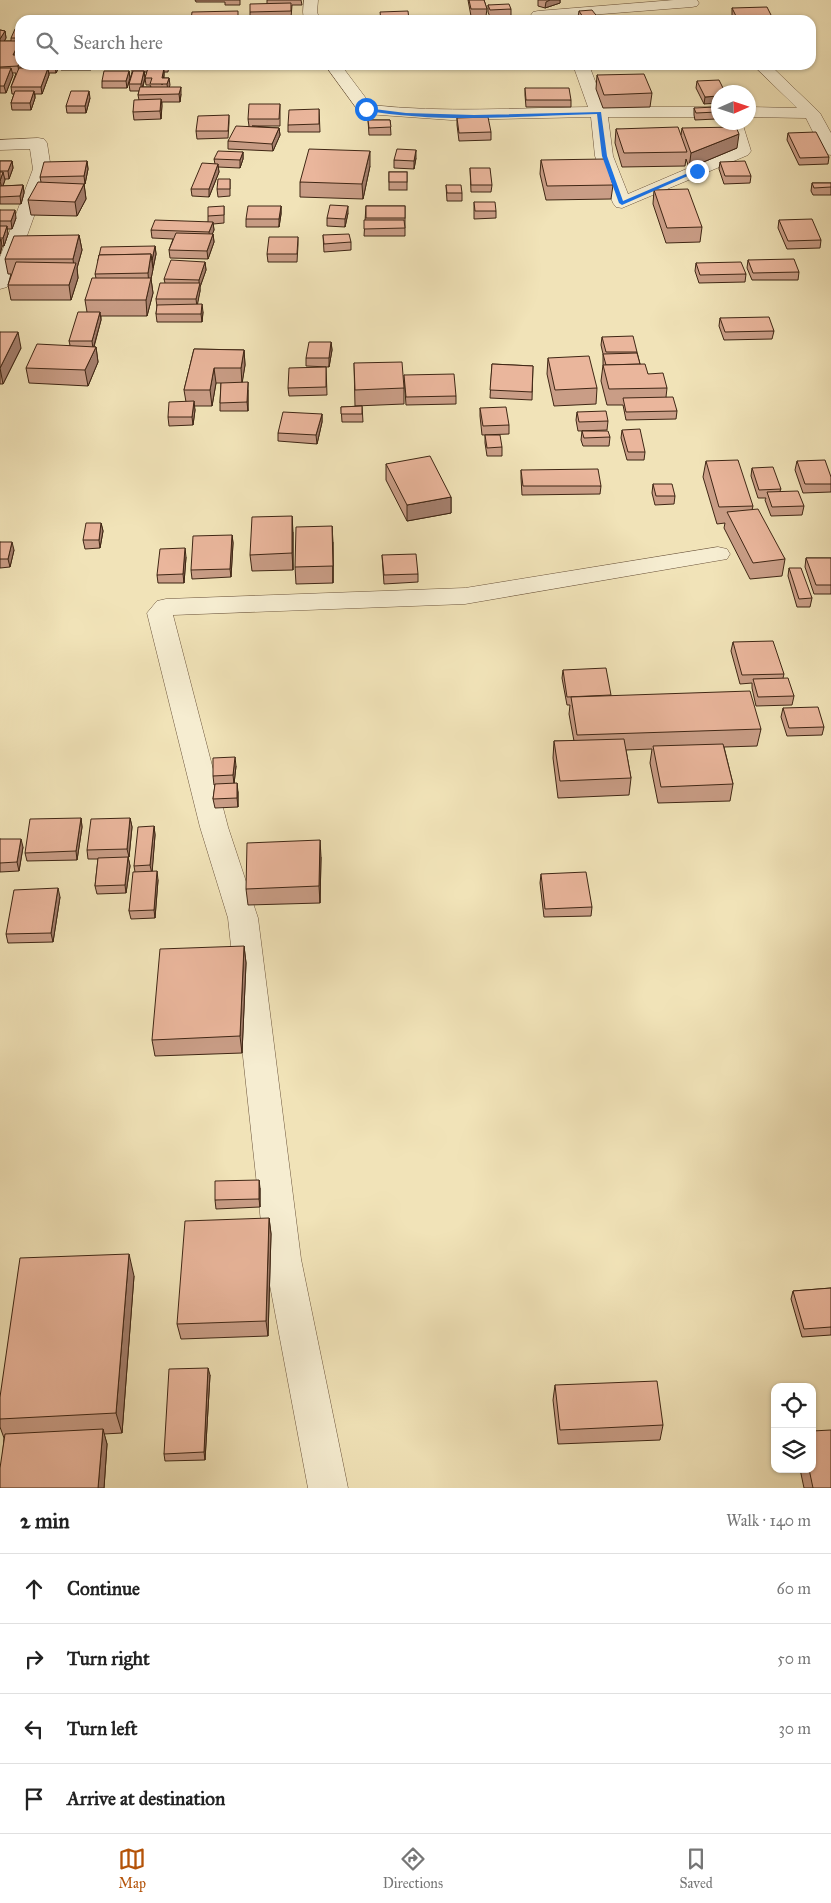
<!DOCTYPE html>
<meta charset="utf-8">
<style>
:root{--surface:#fff;--page:#f6f6f6;--text:#222;--muted:#767676;--line:#e0e0e0;--accent:#b45309}
body{margin:0;font-family:"IM FELL Great Primer",serif;background:var(--page);color:var(--text)}
.controls{position:absolute;right:15px;bottom:15px;display:grid;overflow:hidden;border-radius:10px;box-shadow:0 1px 4px #0004}
.controls button{width:45px;height:45px;display:grid;place-items:center;padding:0;border:0;border-bottom:1px solid var(--line);background:var(--surface);color:var(--text);font:25px sans-serif}
.compass{position:absolute;left:711px;top:85px;width:45px;height:45px;border-radius:50%;background:var(--surface);box-shadow:0 1px 4px #0004;rotate:87deg}
.stop{position:absolute;width:15px;height:15px;margin:-11px;border:4px solid #1a73e8;border-radius:50%;background:#fff}
.stop.end{background:#1a73e8;border-color:#fff;box-shadow:0 1px 5px #0008}
.list{margin:0;padding:0;list-style:none}
h2{display:flex;justify-content:space-between;align-items:center;height:65px;margin:0;padding:0 20px;font-size:21px}
h2 small{font-size:16px;font-weight:400;color:var(--muted)}
.list li{display:grid;grid-template-columns:32px 1fr auto;gap:15px;align-items:center;box-sizing:border-box;height:70px;padding:0 20px;border-top:1px solid var(--line)}
.list b{display:block;font-size:19px;white-space:nowrap}
.list em{font-size:16px;font-style:normal;color:var(--muted)}
.icon{flex:none;width:28px;height:28px;fill:none;stroke:currentColor;stroke-width:2;stroke-linecap:round;stroke-linejoin:round}
.map{position:relative;flex:none;width:831px;height:1488px;overflow:hidden}
.search{position:absolute;background:var(--surface);box-shadow:0 1px 4px #0004;left:15px;right:15px;top:15px;height:55px;display:flex;align-items:center;gap:12px;box-sizing:border-box;padding:0 18px;border-radius:15px;color:var(--muted);font-size:19px}
.sheet{height:345px;background:var(--surface)}
nav{display:flex;justify-content:space-around;align-items:center;box-sizing:border-box;height:70px;border-top:1px solid var(--line);background:var(--surface);font-size:14px;color:var(--muted)}
nav a{display:grid;justify-items:center;gap:2px}
nav .on{color:var(--accent)}
.map>svg:first-child{display:block}
.lines{fill:none;stroke-linecap:round;stroke-linejoin:round}
.street-casing{stroke:#6c553d;stroke-width:1}
.street{fill:#f6edd1;fill-rule:evenodd}
.wall{fill:#c99d86;stroke:#3f2614;fill-rule:evenodd}
.shaded-wall{fill:#a47f6d;stroke:#3f2614}
.building{fill:#eab69c;stroke:#3f2614}
.route{fill:#1a73e8}
</style>
<div class="map">
<svg width="831" height="1488" viewBox="0 0 831 1488">
<rect width="100%" height="100%" fill="#f1e3b8"/>
<filter id="stains"><feTurbulence type="fractalNoise" baseFrequency=".004" numOctaves="4"/><feColorMatrix values="0 0 0 0 .2 0 0 0 0 .09 0 0 0 0 .02 0 0 0 .5 -.17"/></filter>
<radialGradient id="worn" r=".72"><stop offset=".6" stop-color="#630" stop-opacity="0"/><stop offset="1" stop-color="#630" stop-opacity=".3"/></radialGradient>
<g class="lines">
<defs>
<g id="street">
<path d="M304,0H318L317,12L320,20H304L303,12Z"/>
<path d="M674,0H697L699,3L697,6L692,7L538,19L533,18L531,15L533,12L538,11Z"/>
<path d="M325,65H341L371,105C444,113 516,108 588,107L573,65H589L605,107H718V117H608L613,156L628,194L733,149L725,122H742L751,151L748,155L622,208L616,207L613,203L595,156L591,117L451,120L366,114L360,113Z"/>
<path d="M753,65H770L820,113L831,133V155L825,154L822,150L806,118L748,117V107L797,108Z"/>
<path d="M38,138L44,139L47,143L51,169L10,283L7,287L0,289V257L33,169L30,149L0,150V140Z"/>
<path d="M718,547L727,549L730,554L727,559L465,604L173,615L228,827L258,918L301,1259L348,1488H308L265,1259L228,918L200,827L147,613L157,601L166,599L465,588Z"/>
</g>
</defs>
<!-- street casing -->
<use href="#street" class="street-casing"/>
<!-- street -->
<use href="#street" class="street"/>
</g>
<!-- wall -->
<g class="wall">
<path d="M195,0H240V5H225V2H196Z"/>
<path d="M267,0H301L302,5H292L291,18L250,19V12L267,4Z"/>
<path d="M468,0H484L487,9L486,16H471Z"/>
<path d="M538,0H560V3L545,8L538,6Z"/>
<path d="M488,5L511,9V16L490,17L488,12Z"/>
<path d="M732,8L773,19V20H734L732,15Z"/>
<path d="M579,11L599,19V20H580L578,17Z"/>
<path d="M20,29V50L18,55L20,65H22L21,68H30L31,65H60L56,73H49V75L42,94H35V98L31,110H12L11,103L14,94H12L11,87L16,73H12L13,75L6,93H0V30L5,31L6,38L4,41H11V38Z"/>
<path d="M60,65H93L91,70H61Z"/>
<path d="M97,65H120V67L97,68Z"/>
<path d="M132,65H169L168,72H164V78H169V87L181,94L180,102H162L161,119L134,120L133,112L139,100L138,95L139,91H130L129,84L132,72ZM144,72H147L145,78L146,85H150L151,87H143L145,78Z"/>
<path d="M129,71L130,78L127,88H102V81Z"/>
<path d="M597,75L652,93L650,107L603,108L596,89Z"/>
<path d="M697,81L725,92L704,104L696,88Z"/>
<path d="M525,88L571,100V107H526L525,95Z"/>
<path d="M90,98L86,113H67L66,106Z"/>
<path d="M280,104V126H252L279,128L280,135L273,151L228,149V141L249,126L248,119Z"/>
<path d="M694,108L717,112L716,119L695,120L694,115Z"/>
<path d="M319,109L320,132H288V125Z"/>
<path d="M229,115V123L228,138L197,139L196,131Z"/>
<path d="M457,118L491,132V140L459,141L457,125Z"/>
<path d="M368,120H390L391,135H369Z"/>
<path d="M682,128L737,148L689,168L686,159L685,166L622,167L615,143L616,129L681,135Z"/>
<path d="M788,133L829,157L828,164L799,165L787,140Z"/>
<path d="M243,152V159L240,168L218,167L219,172L209,197L192,196L191,189L215,164L214,159Z"/>
<path d="M416,158L414,169L394,168V160Z"/>
<path d="M541,160L613,185L611,199L546,200L540,174Z"/>
<path d="M0,161H12L13,168L9,179H5L3,186L23,185L24,193L21,204H0Z"/>
<path d="M87,161L88,169L85,184H84L86,199L77,216L31,215L28,200L41,182L40,177Z"/>
<path d="M720,162L751,176L750,183L724,184L719,169Z"/>
<path d="M370,166L363,199L300,197V182Z"/>
<path d="M470,168L492,185L491,192H471Z"/>
<rect x="389" y="172" width="18" height="18"/>
<path d="M230,179V196L218,197L217,189Z"/>
<path d="M812,183H831V195H813L811,191Z"/>
<path d="M446,185L462,193V201H447Z"/>
<path d="M654,190L702,227L700,242L666,243L653,204Z"/>
<path d="M474,202L496,211V218L474,219Z"/>
<path d="M224,206V223L213,224L214,230L212,234H213L214,242L208,259L170,258L169,250L173,239L152,238L151,230L208,222V216Z"/>
<path d="M281,206V214L279,227H246V219Z"/>
<path d="M366,206H405V236H364Z"/>
<path d="M0,210L16,218L12,229H7L8,234L4,246H2L0,254Z"/>
<path d="M348,213L345,227L327,226V218Z"/>
<path d="M779,220L821,240L820,248L787,249L778,228Z"/>
<path d="M79,235L82,250L77,268L78,278L71,300H11L8,285L11,274H8L5,259Z"/>
<path d="M323,235L351,242V250L324,252Z"/>
<path d="M298,237V245L297,262H268L267,254Z"/>
<path d="M155,246L156,254L151,279L153,293L147,316H101V320L94,347H96L98,362L88,386L29,383L26,368L70,345L69,341L87,312L85,300L96,278L95,274Z"/>
<path d="M748,260L799,272L798,280H752L747,268Z"/>
<path d="M205,262L206,270L200,287V291L197,304L203,312L202,322H157L156,314L157,307L156,299L165,283L164,279Z"/>
<path d="M696,263L746,274L745,282L699,283L695,271Z"/>
<path d="M720,318L774,331L772,339L724,340L719,326Z"/>
<path d="M0,332L21,348L3,384H0Z"/>
<path d="M602,337L637,352L640,364L648,374L667,388L666,397L677,411L676,419L626,420L623,405H607L601,381L603,365V354L601,345Z"/>
<path d="M331,342L332,350L329,367L306,366V358Z"/>
<path d="M194,349L244,350L245,365L242,382L248,390V411H220V403L221,383H216L212,406H194L195,410L193,425L169,426L168,417L186,402L184,390Z"/>
<path d="M548,358L597,388L596,404L554,406L547,374Z"/>
<path d="M354,363L404,388V404L355,406Z"/>
<path d="M492,364L533,366L532,400L490,398Z"/>
<path d="M326,367L327,395L289,396L288,388Z"/>
<path d="M404,375L456,396V404L406,405Z"/>
<path d="M362,406L363,422H342L341,407Z"/>
<path d="M480,408L509,425V434L482,435L480,416Z"/>
<path d="M577,412L608,421L607,430L578,431L576,420Z"/>
<path d="M322,414V422L317,444L278,441V433Z"/>
<path d="M622,430L645,452L644,460H627L621,438Z"/>
<path d="M582,431L610,437L609,446H583L581,440Z"/>
<path d="M485,435L502,447V456H487L485,443Z"/>
<path d="M706,461L753,506L752,510L785,559L782,576L750,579L724,528L725,523L717,524L703,477Z"/>
<path d="M797,461L831,477V492L803,493L795,470Z"/>
<path d="M386,464L451,497V513L407,521L386,480Z"/>
<path d="M752,468L781,489L780,491L804,506L802,515L771,516L765,500L766,498H758L751,476Z"/>
<path d="M521,470L601,486L600,494L522,495L521,478Z"/>
<path d="M653,484L675,496L674,504L655,505L652,493Z"/>
<path d="M101,523L103,531L100,548L85,549L83,540Z"/>
<path d="M293,532V570L252,571L250,555Z"/>
<path d="M232,535L233,543L231,577L192,579L191,570Z"/>
<path d="M0,542L14,550L10,567L0,568Z"/>
<path d="M333,542V583L296,584L295,567Z"/>
<path d="M382,555L418,574V582L384,584Z"/>
<path d="M186,557L184,583H158L157,575Z"/>
<path d="M806,558H831V594H814L805,567Z"/>
<path d="M789,568L812,598L810,607H797L788,576Z"/>
<path d="M733,642L784,674L783,678L794,696L792,705L756,706L752,688V683L740,684L731,651Z"/>
<path d="M563,670L611,696L761,729L757,746L724,747L733,784L730,801L658,803L650,763L652,749L626,750L631,778L629,795L558,798L553,758L554,741H574L569,714L570,705H567L562,678Z"/>
<path d="M783,708L824,727L822,735L787,736L781,717Z"/>
<path d="M236,766L234,784L238,792V807L215,808L213,799L215,785H214L213,776Z"/>
<path d="M81,818L82,827L77,860L27,861L25,853Z"/>
<path d="M130,818L132,827L129,857H128L130,866L126,893L97,894L95,886L98,859H88L87,850Z"/>
<path d="M154,826L155,835L152,871L158,880L155,918L131,919L129,911L135,872L134,866Z"/>
<path d="M0,839L23,847L19,871L0,872Z"/>
<path d="M321,857L320,903L248,905L246,889Z"/>
<path d="M541,874L592,907L591,916L544,917L540,883Z"/>
<path d="M60,897L53,942L8,943L6,934Z"/>
<path d="M244,946L246,963L242,1053L155,1056L152,1040Z"/>
<path d="M260,1188V1207L216,1209L215,1200Z"/>
<path d="M269,1218L271,1234L268,1336L181,1339L177,1324Z"/>
<path d="M134,1276L122,1433L104,1434L107,1444L104,1488H0L4,1438L0,1427V1397Z"/>
<path d="M831,1288V1335L802,1337L791,1299L793,1291Z"/>
<path d="M210,1375L205,1460L165,1461L164,1454Z"/>
<path d="M555,1385L663,1425L660,1440L558,1444L553,1400Z"/>
<path d="M800,1469H812L831,1488H804Z"/>
</g>
<!-- shaded-wall -->
<g class="shaded-wall">
<path d="M550,0H560V3L545,8L546,2Z"/>
<path d="M5,31L6,38L1,47L0,39Z"/>
<path d="M20,41V50L14,63L13,55Z"/>
<path d="M20,60V65H22L19,73L18,66Z"/>
<path d="M55,65H60L56,73L55,66Z"/>
<path d="M11,68L13,75L6,93L4,86Z"/>
<path d="M48,68L49,75L42,94L41,87Z"/>
<path d="M164,68V75L162,85V78Z"/>
<path d="M129,71L130,78L127,88L126,81Z"/>
<path d="M144,71L145,78L141,91V84Z"/>
<path d="M169,78L170,85L168,91L167,84Z"/>
<path d="M181,87V94L180,102L179,94Z"/>
<path d="M34,91L35,98L31,110L30,103Z"/>
<path d="M89,91L90,98L86,113L85,106Z"/>
<path d="M718,96V103L704,104L705,97Z"/>
<path d="M161,99L162,106L161,119L160,111Z"/>
<path d="M279,128L280,135L273,151L272,144Z"/>
<path d="M739,134L737,148L689,168L691,153Z"/>
<path d="M416,150V158L414,169V161Z"/>
<path d="M370,151V166L363,199L362,184Z"/>
<path d="M243,152V159L240,168V160Z"/>
<path d="M12,161L13,168L9,179L8,171Z"/>
<path d="M87,161L88,169L85,184L84,176Z"/>
<path d="M218,164L219,172L209,197V189Z"/>
<path d="M3,172L5,180L2,188L0,181Z"/>
<path d="M84,184L86,199L77,216L75,202Z"/>
<path d="M23,185L24,193L21,204L20,196Z"/>
<path d="M281,206V214L279,227V219Z"/>
<path d="M348,206V213L345,227V219Z"/>
<path d="M15,210L16,218L12,229L11,221Z"/>
<path d="M213,222L214,230L210,240L209,232Z"/>
<path d="M7,226L8,234L4,246L3,238Z"/>
<path d="M213,234L214,242L208,259L207,251Z"/>
<path d="M79,235L82,250L77,268L78,278L71,300L69,285L74,268L73,259Z"/>
<path d="M1,239L2,247L0,254V242Z"/>
<path d="M155,246L156,254L153,268L152,260Z"/>
<path d="M151,254L153,269L151,279L153,293L147,316L146,300L149,286L148,273Z"/>
<path d="M205,262L206,270L200,287V291L197,307L196,299L199,285V280Z"/>
<path d="M202,304L203,312L202,322L201,314Z"/>
<path d="M100,312L101,320L93,349L92,341Z"/>
<path d="M18,332L21,348L3,384L0,368Z"/>
<path d="M331,342L332,350L329,367V358Z"/>
<path d="M96,347L98,362L88,386L85,370Z"/>
<path d="M244,350L245,365L242,384L241,368Z"/>
<path d="M214,368L216,383L212,406L210,390Z"/>
<path d="M248,382V411L247,402Z"/>
<path d="M194,401L195,410L193,425L192,417Z"/>
<path d="M322,414V422L317,444L316,435Z"/>
<path d="M451,497V513L407,521V505Z"/>
<path d="M292,516L293,532V570L292,553Z"/>
<path d="M101,523L103,531L100,548L99,540Z"/>
<path d="M332,526L333,542V583V566Z"/>
<path d="M232,535L233,543L231,577L230,569Z"/>
<path d="M12,542L14,550L10,567L8,559Z"/>
<path d="M185,548L186,557L184,583L183,574Z"/>
<path d="M235,757L236,766L234,784L233,775Z"/>
<path d="M237,783L238,792V807L237,798Z"/>
<path d="M81,818L82,827L77,860L76,851Z"/>
<path d="M130,818L132,827L129,857L127,849Z"/>
<path d="M154,826L155,835L152,874L150,865Z"/>
<path d="M21,839L23,847L19,871L17,862Z"/>
<path d="M320,840L321,857L320,903L319,886Z"/>
<path d="M128,857L130,866L126,893L125,885Z"/>
<path d="M157,871L158,880L155,918L154,910Z"/>
<path d="M58,888L60,897L53,942L51,933Z"/>
<path d="M244,946L246,963L242,1053L240,1036Z"/>
<path d="M259,1180L260,1188V1207L259,1199Z"/>
<path d="M269,1218L271,1234L268,1336L266,1321Z"/>
<path d="M129,1254L134,1276L122,1433L116,1413Z"/>
<path d="M208,1368L210,1375L205,1460L204,1452Z"/>
<path d="M103,1429L107,1444L104,1488H98Z"/>
</g>
<!-- building -->
<g class="building">
<path d="M469,0H484L487,9H471Z"/>
<path d="M291,3V11L250,12V4Z"/>
<path d="M509,4L511,9L490,10L488,5Z"/>
<path d="M767,7L773,19L738,20L732,8Z"/>
<path d="M592,10L599,19L585,20L579,11Z"/>
<path d="M238,11V20H191L192,12Z"/>
<path d="M408,11L409,20H381L380,12Z"/>
<path d="M147,18H174L173,20H147Z"/>
<path d="M15,29H20V38H11Z"/>
<path d="M0,30L5,31L0,39Z"/>
<path d="M0,41H20L13,55H20V60L18,66L0,67Z"/>
<path d="M31,65H55V66H30Z"/>
<path d="M0,68H11L4,86H0Z"/>
<path d="M19,68H48L41,87H11Z"/>
<path d="M148,68H164L162,78H169L167,84H150L152,78H145Z"/>
<path d="M104,71H129L126,81H102Z"/>
<path d="M133,71H144L141,84H129Z"/>
<path d="M644,74L652,93L604,95L597,75Z"/>
<path d="M719,80L725,92H718V96L705,97L697,81Z"/>
<path d="M140,87H181L179,94L138,95Z"/>
<path d="M525,88H569L571,100H526Z"/>
<path d="M15,91H34L30,103H11Z"/>
<path d="M71,91H89L85,106H66Z"/>
<path d="M161,99L160,111L133,112L134,100Z"/>
<path d="M249,104H280L279,119H248Z"/>
<path d="M716,107L717,112L696,113L694,108Z"/>
<path d="M319,109V124L288,125L289,110Z"/>
<path d="M229,115L228,131H196L198,116Z"/>
<path d="M488,117L491,132L459,133L457,118Z"/>
<path d="M368,120H390L391,127L369,128Z"/>
<path d="M236,126L279,128L272,144L228,141Z"/>
<path d="M678,127L687,152L624,153L616,129Z"/>
<path d="M736,127L739,134L691,153L682,128Z"/>
<path d="M816,132L829,157L800,158L788,133Z"/>
<path d="M309,149L370,151L362,184L300,182Z"/>
<path d="M397,149L416,150L414,161L394,160Z"/>
<path d="M218,151L243,152L240,160L214,159Z"/>
<path d="M605,159L613,185L547,186L541,160Z"/>
<path d="M0,161H12L8,171H0Z"/>
<path d="M87,161L84,176L40,177L44,162Z"/>
<path d="M745,161L751,176H725L720,162Z"/>
<path d="M202,163L218,164L209,189H191Z"/>
<path d="M470,168H490L492,185H471Z"/>
<path d="M0,172H3L0,181Z"/>
<rect x="389" y="172" width="18" height="10"/>
<path d="M218,179H230V189H217Z"/>
<path d="M38,182L84,184L75,202L28,200Z"/>
<path d="M812,183H831V187L814,188Z"/>
<path d="M23,185L20,196L0,197V186Z"/>
<path d="M446,185H461L462,193H447Z"/>
<path d="M688,189L702,227L667,228L654,190Z"/>
<path d="M474,202H495L496,211H475Z"/>
<path d="M330,205L348,206L345,219L327,218Z"/>
<path d="M224,206V215L208,216V207Z"/>
<path d="M248,206H281L279,219H246Z"/>
<rect x="366" y="206" width="39" height="12"/>
<path d="M0,210H15L11,221H0Z"/>
<path d="M812,219L821,240L788,241L779,220Z"/>
<path d="M155,220L213,222L209,232L151,230Z"/>
<path d="M364,220H404L405,228L364,229Z"/>
<path d="M0,226H7L3,238H0Z"/>
<path d="M176,233L213,234L207,251L169,250Z"/>
<path d="M349,234L351,242L324,244L323,235Z"/>
<path d="M79,235L73,259H5L14,236Z"/>
<path d="M269,237H298L297,254H267Z"/>
<path d="M155,246L152,260L151,254L99,255L98,261L101,247Z"/>
<path d="M151,254L148,273L95,274L99,255Z"/>
<path d="M794,259L799,272L753,273L748,260Z"/>
<path d="M171,260L205,262L199,280L164,279Z"/>
<path d="M16,262L76,263L69,285H8Z"/>
<path d="M741,262L746,274L700,275L696,263Z"/>
<path d="M92,278H151L146,300H85Z"/>
<path d="M160,283H200L196,299H156Z"/>
<path d="M202,304L201,314H156L157,305Z"/>
<path d="M78,312H100L92,341H69Z"/>
<path d="M769,317L774,331L725,332L720,318Z"/>
<path d="M0,332H18L0,368Z"/>
<path d="M633,336L637,352H606L602,337Z"/>
<path d="M309,342H331L329,358H306Z"/>
<path d="M37,344L96,347L85,370L26,368Z"/>
<path d="M194,349L244,350L241,368H214L210,390H184Z"/>
<path d="M637,353L640,364L606,365L603,354Z"/>
<path d="M589,356L597,388L555,390L548,358Z"/>
<path d="M402,362L404,388L355,390L354,363Z"/>
<path d="M492,364L533,366L532,392L490,390Z"/>
<path d="M645,364L648,374L663,373L667,388L609,389L603,365Z"/>
<path d="M326,367V387L288,388L289,368Z"/>
<path d="M454,374L456,396L406,397L404,375Z"/>
<path d="M248,382L247,402L220,403L221,383Z"/>
<path d="M673,397L677,411L626,412L623,398Z"/>
<path d="M194,401L192,417H168L169,402Z"/>
<path d="M362,406V414H341V407Z"/>
<path d="M506,407L509,425L483,426L480,408Z"/>
<path d="M606,411L608,421L579,422L577,412Z"/>
<path d="M283,412L322,414L316,435L278,433Z"/>
<path d="M640,429L645,452H628L622,430Z"/>
<path d="M582,431H608L610,437L584,438Z"/>
<path d="M485,435H500L502,447L487,448Z"/>
<path d="M430,456L451,497L407,505L386,464Z"/>
<path d="M738,460L753,506L719,507L706,461Z"/>
<path d="M825,460L831,477V484H805L797,461Z"/>
<path d="M773,467L781,489L759,490L752,468Z"/>
<path d="M598,469L601,486H523L521,470Z"/>
<path d="M653,484H672L675,496H656Z"/>
<path d="M798,491L804,506L772,507L767,492Z"/>
<path d="M758,509L785,559L753,563L727,512Z"/>
<path d="M292,516V553L250,555L252,517Z"/>
<path d="M86,523H101L99,540H83Z"/>
<path d="M332,526L333,566L295,567L296,527Z"/>
<path d="M232,535L230,569L191,570L193,536Z"/>
<path d="M0,542H12L8,559H0Z"/>
<path d="M185,548L183,574L157,575L160,549Z"/>
<path d="M416,554L418,574L384,575L382,555Z"/>
<path d="M806,558H831V585H816Z"/>
<path d="M789,568H801L812,598L799,599Z"/>
<path d="M773,641L784,674L742,675L733,642Z"/>
<path d="M606,668L611,695L567,697L563,670Z"/>
<path d="M788,678L794,696L758,697L753,679Z"/>
<path d="M750,691L761,729L577,735L571,697Z"/>
<path d="M818,707L824,727L789,728L783,708Z"/>
<path d="M624,739L631,778L560,781L554,741Z"/>
<path d="M723,744L733,784L661,787L653,746Z"/>
<path d="M235,757L233,775L213,776V758Z"/>
<path d="M237,783V798L213,799L215,784Z"/>
<path d="M81,818L76,851L25,853L30,819Z"/>
<path d="M130,818L127,849L87,850L91,819Z"/>
<path d="M154,826L150,865L134,866L138,827Z"/>
<path d="M0,839H21L17,862L0,863Z"/>
<path d="M320,840L319,886L246,889L247,843Z"/>
<path d="M128,857L125,885L95,886L98,858Z"/>
<path d="M157,871L154,910L129,911L133,872Z"/>
<path d="M586,872L592,907L545,909L541,874Z"/>
<path d="M58,888L51,933L6,934L14,890Z"/>
<path d="M244,946L240,1036L152,1040L160,949Z"/>
<path d="M259,1180V1199L215,1200V1181Z"/>
<path d="M269,1218L266,1321L177,1324L185,1221Z"/>
<path d="M129,1254L116,1413L0,1419V1397L20,1258Z"/>
<path d="M831,1288V1327L804,1329L793,1291Z"/>
<path d="M208,1368L204,1452L164,1454L169,1369Z"/>
<path d="M657,1381L663,1425L560,1430L555,1385Z"/>
<path d="M103,1429L98,1488H0V1468L5,1434Z"/>
<path d="M831,1430V1488H813L809,1469H812V1431Z"/>
</g>
<!-- route -->
<path class="route" d="M366,108L406,113L474,115L601,112L607,156L623,201L695,170L699,171L622,205L619,203L602,156L597,114C520,116 440,124 364,110Z"/>
<rect width="100%" height="100%" filter="url(#stains)"/>
<rect width="100%" height="100%" fill="url(#worn)"/>
</svg>
<div class="controls">
<button><svg class="icon" aria-label="locate" viewBox="0 0 24 24"><circle cx="12" cy="12" r="6"/><path d="M12 2v4M12 18v4M2 12h4M18 12h4"/></svg></button>
<button><svg class="icon" aria-label="layers" viewBox="0 0 24 24"><path d="M12 4l9 5-9 5-9-5zM3 14l9 5 9-5"/></svg></button>
</div>
<svg class="compass" viewBox="-18 -18 36 36"><path d="M0-13l5 13h-10z" fill="#e53935"/><path d="M0 13l5-13h-10z" fill="#767676"/></svg>
<div class="stop" style="left:366px;top:109px"></div>
<div class="stop end" style="left:697px;top:171px"></div>
<div class="search"><svg class="icon" aria-label="search" viewBox="0 0 24 24"><circle cx="10" cy="10" r="6"/><path d="M15 15l6 6"/></svg>Search here</div>
</div>
<section class="sheet">
<h2>2 min<small>Walk · 140 m</small></h2>
<ul class="list">
<li><svg class="icon" aria-label="ahead" viewBox="0 0 24 24"><path d="M12 20V5M6 11l6-6 6 6"/></svg><div><b>Continue</b></div><em>60 m</em></li>
<li><svg class="icon" aria-label="right" viewBox="0 0 24 24"><path d="M7 20v-9h11M14 6l5 5-5 5"/></svg><div><b>Turn right</b></div><em>50 m</em></li>
<li><svg class="icon" aria-label="left" viewBox="0 0 24 24"><path d="M17 20v-9H6M10 6l-5 5 5 5"/></svg><div><b>Turn left</b></div><em>30 m</em></li>
<li><svg class="icon" aria-label="arrive" viewBox="0 0 24 24"><path d="M6 21V4h12l-3 4 3 4H6"/></svg><div><b>Arrive at destination</b></div></li>
</ul>
</section>
<nav>
<a class="on"><svg class="icon" aria-label="map" viewBox="0 0 24 24"><path d="M3 6l6-2 6 2 6-2v14l-6 2-6-2-6 2zM9 4v14M15 6v14"/></svg>Map</a>
<a><svg class="icon" aria-label="directions" viewBox="0 0 24 24"><path d="M12 3l9 9-9 9-9-9zM9 14v-3h6M13 9l2 2-2 2"/></svg>Directions</a>
<a><svg class="icon" aria-label="saved" viewBox="0 0 24 24"><path d="M7 4h10v16l-5-4-5 4z"/></svg>Saved</a>
</nav>
